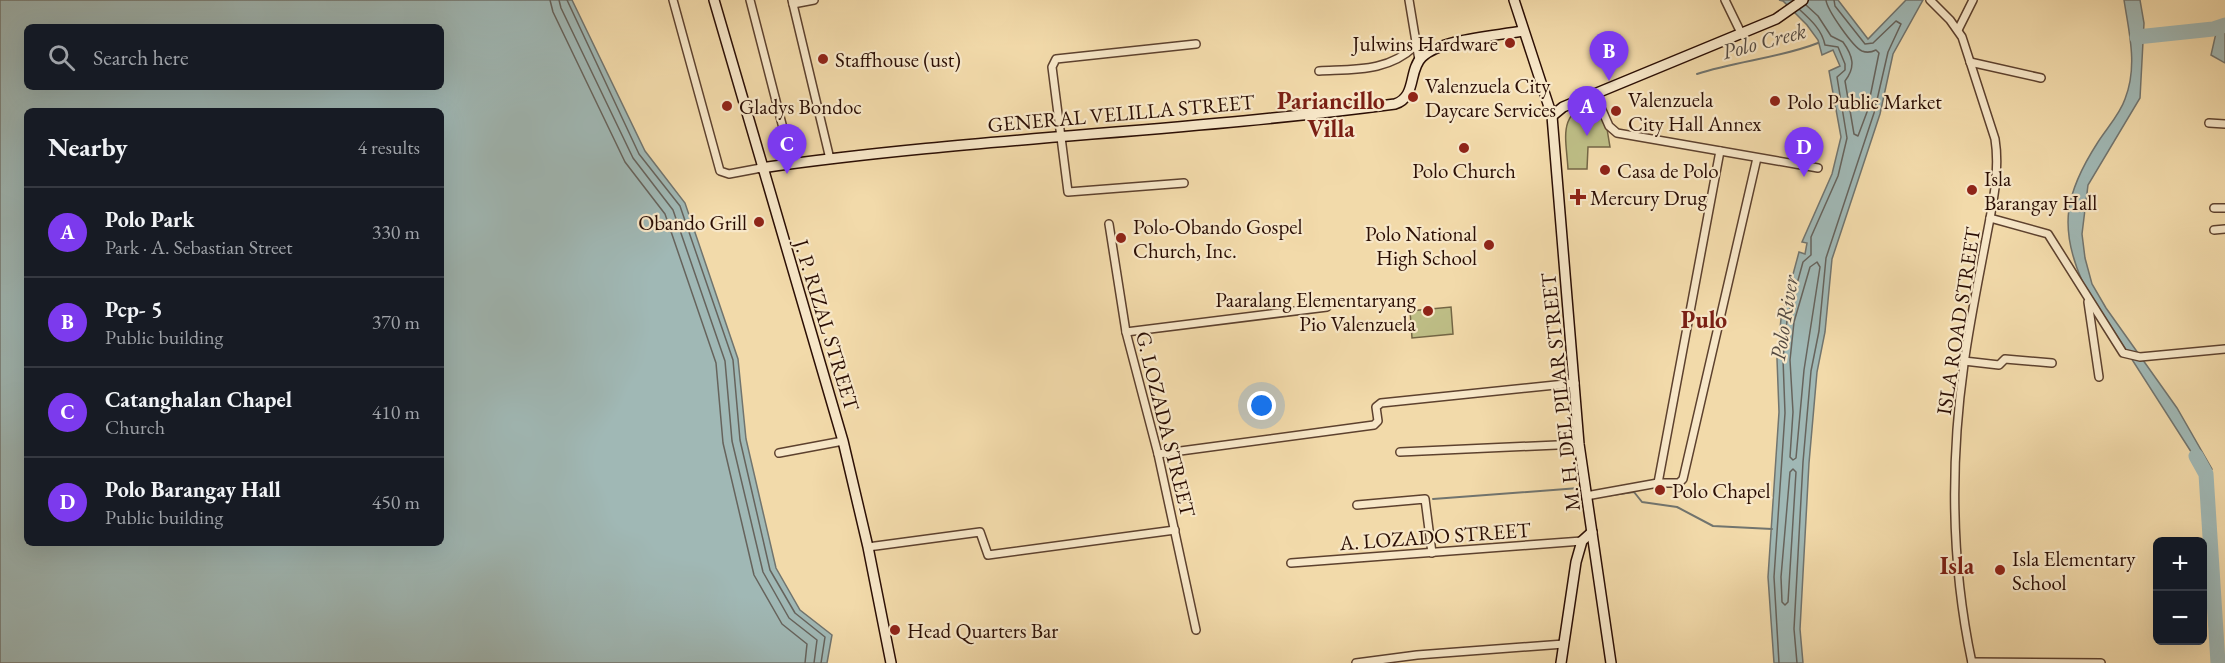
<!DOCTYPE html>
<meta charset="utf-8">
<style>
:root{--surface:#171b24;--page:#20242c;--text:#f1f3f6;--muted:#9ea1a6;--line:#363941;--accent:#7c3aed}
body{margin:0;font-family:"EB Garamond",serif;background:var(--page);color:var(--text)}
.controls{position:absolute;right:18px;bottom:18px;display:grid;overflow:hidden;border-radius:9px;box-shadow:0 6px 24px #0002}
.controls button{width:54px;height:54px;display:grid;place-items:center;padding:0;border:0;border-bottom:2px solid var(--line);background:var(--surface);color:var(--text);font:30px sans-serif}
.you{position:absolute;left:1262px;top:406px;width:21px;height:21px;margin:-15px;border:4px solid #fff;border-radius:50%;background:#1a73e8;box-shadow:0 0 0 9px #1a73e833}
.badge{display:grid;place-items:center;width:39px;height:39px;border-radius:50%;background:var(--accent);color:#fff;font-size:20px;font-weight:700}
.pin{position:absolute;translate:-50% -50px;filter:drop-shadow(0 2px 3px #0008)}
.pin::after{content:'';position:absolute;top:32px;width:21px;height:18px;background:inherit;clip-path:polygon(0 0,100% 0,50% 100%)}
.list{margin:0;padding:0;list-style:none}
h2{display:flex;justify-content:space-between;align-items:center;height:78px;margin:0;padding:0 24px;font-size:26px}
h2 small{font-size:20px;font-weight:400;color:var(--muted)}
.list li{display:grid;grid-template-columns:39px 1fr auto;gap:18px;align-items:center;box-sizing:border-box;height:90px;padding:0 24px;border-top:2px solid var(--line)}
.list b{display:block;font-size:22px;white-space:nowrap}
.list p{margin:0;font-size:20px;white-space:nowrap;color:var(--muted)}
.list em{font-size:20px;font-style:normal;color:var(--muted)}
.icon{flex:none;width:33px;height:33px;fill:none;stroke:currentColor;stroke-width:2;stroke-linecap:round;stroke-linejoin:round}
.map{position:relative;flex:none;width:2225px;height:663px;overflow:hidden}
.search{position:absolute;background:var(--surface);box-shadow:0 6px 24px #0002;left:24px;top:24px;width:420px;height:66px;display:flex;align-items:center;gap:15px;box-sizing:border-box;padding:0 21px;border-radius:9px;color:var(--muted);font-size:22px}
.panel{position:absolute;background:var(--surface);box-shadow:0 6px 24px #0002;left:24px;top:108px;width:420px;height:438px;border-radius:9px}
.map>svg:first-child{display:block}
.green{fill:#bebe86;stroke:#746645;stroke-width:1.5}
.water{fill:#a0b8b5;stroke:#71746e;stroke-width:1.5;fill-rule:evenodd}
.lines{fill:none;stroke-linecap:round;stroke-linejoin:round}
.shore{stroke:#66635c;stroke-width:1.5}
.stream{stroke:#71746e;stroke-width:2}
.river{stroke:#a0b8b5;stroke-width:15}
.street-casing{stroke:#5d412e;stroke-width:10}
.secondary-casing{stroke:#2b0e04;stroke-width:12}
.street{stroke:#f7e7c8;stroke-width:7}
.secondary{stroke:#f7e7c8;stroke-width:9}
.poi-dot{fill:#8f2418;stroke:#f7e7c8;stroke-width:2}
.labels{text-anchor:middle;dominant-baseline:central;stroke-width:4.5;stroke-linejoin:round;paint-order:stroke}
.poi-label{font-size:21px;fill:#2b0e04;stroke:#f7e7c8;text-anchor:start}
.street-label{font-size:21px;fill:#2b0e04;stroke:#f7e7c8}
.water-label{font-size:22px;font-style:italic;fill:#544a42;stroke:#f7e7c8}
.quarter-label{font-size:24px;font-weight:bold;fill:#7a1f14;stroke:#f7e7c8}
</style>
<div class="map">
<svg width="2225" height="663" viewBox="0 0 2225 663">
<rect width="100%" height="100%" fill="#f2daaa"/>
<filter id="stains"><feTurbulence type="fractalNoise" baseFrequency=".00333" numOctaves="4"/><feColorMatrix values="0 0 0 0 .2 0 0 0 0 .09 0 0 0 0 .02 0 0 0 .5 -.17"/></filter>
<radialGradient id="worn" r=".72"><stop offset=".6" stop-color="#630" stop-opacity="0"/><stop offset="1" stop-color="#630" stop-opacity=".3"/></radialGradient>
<!-- green -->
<g class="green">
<path d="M1595,101L1607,129L1610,147H1588L1587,169H1568C1566,136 1557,113 1595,101Z"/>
<path d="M1451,307L1453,334L1412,338L1410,311Z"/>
</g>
<!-- water -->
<g class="water">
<path d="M0,0H572L645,151L685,203L738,359L746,439L776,568L800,610L832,635L827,663H0ZM27,27H441V87H27ZM27,111H441V543H27Z"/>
<path d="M1779,0H1838L1868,39L1906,0H1923L1893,54L1880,114L1832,259L1825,332L1817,372L1809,463L1800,629L1803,663H1774L1768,577L1779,412L1777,359L1781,319L1799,252L1805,254L1807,243L1802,242L1832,174L1841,137L1829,71L1840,66L1833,50L1822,55L1818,40L1807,25L1783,1Z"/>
<path d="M2124,0H2140L2144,23L2140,98L2088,185L2082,234L2085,258L2092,284L2106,308L2177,408L2212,469L2204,472L2083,283C2058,227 2065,193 2098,142C2107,128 2120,114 2125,99C2138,66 2129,33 2124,0Z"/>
<path d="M2225,25V63L2211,55L2216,33L2213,29Z"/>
</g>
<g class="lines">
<!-- shore -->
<g class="shore">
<path d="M550,0L553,12L625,162L665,214L716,363L723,443L754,575L782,624L807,644L805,663"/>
<path d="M559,0L561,8L633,158L673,210L725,361L732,441L763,572L789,618L817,640L814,663"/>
<path d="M567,0L639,154L680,206L733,360L740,440L770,570L795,613L825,637L821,663"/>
<path d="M1806,5L1818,16L1831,36L1843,42C1853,56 1856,67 1845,81L1854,134L1858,136L1867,112L1879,53L1876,50C1872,52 1867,53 1862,51C1853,47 1827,10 1826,0"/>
<path d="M1817,262L1820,267L1804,370L1796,458L1793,460L1790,457L1793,412L1790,360L1794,322L1810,267Z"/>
<path d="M1793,469L1796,472L1788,602L1785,605L1782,602L1781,577L1790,472Z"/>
<path d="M1779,663L1774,577L1785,413L1783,359L1787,320L1803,262L1811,255V237L1838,176L1847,138L1837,77L1845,70V64L1838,47L1825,45C1822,30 1811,20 1800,10"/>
<path d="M1797,663L1794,629L1803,462L1811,371L1819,331L1826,258L1874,113L1888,52L1901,24L1896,21L1873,43L1865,44L1835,6L1834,0"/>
</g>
<!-- stream -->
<g class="stream">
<path d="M1697,74C1737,61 1780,58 1818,43"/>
<path d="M1605,496L1634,492L1642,502L1677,507L1713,526L1772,529"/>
<path d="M1433,499L1579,488"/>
</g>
<!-- river -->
<g class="river">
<path d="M2137,37L2213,29L2225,25"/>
<path d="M2196,456L2206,474L2218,663"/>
</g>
<defs>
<g id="street">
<path d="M673,0L720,171L729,174L761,168"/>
<path d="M750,0L792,163"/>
<path d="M792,0L830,159"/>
<path d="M1409,0L1419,60"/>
<path d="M1725,0L1742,35"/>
<path d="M1930,0L1950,20L1962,37L1995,139C2000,170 1993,203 1987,234C1979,277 1970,320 1964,364C1950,464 1951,564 1972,663"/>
<path d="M793,4L814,0"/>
<path d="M1958,30L1973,0"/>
<path d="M1970,62L2041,78"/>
<path d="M1319,71C1354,69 1388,72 1415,46"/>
<path d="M1595,94L1609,126L1617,133L1818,168"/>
<path d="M2209,123L2225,124"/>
<path d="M1184,183L1068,192L1052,67L1056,59L1196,44"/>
<path d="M2214,208H2225"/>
<path d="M1990,218L2048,234L2123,353L2140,357L2225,349"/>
<path d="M1109,224L1126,332L1158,454L1196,630"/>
<path d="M2214,230L2225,229"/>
<path d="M2088,302L2099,377"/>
<path d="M1126,332L1327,307"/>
<path d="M1964,361L1999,365L2005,359L2052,363"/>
<path d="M1400,452L1579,444"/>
<path d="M779,453L843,441"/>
<path d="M1158,454L1374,425L1378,421L1376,407L1381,403L1575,383"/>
<path d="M1658,483L1720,151"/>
<path d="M1586,496L1658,483H1679L1683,479L1757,158"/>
<path d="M1357,505L1425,499L1432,553"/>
<path d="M868,547L980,532L988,555L1175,530"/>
<path d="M1291,563L1582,541"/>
<path d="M1972,662L2101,663"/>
<path d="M1356,663L1417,655L1564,644"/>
</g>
<g id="secondary">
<path d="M714,0L843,441L868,547L891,663"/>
<path d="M1514,0L1552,116L1579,444L1611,663"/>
<path d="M1552,116L1563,107L1776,19L1803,0"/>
<path d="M761,168C971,138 1184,132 1395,104C1417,97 1408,70 1422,57C1441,39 1496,36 1522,31"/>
<path d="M1561,663L1576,562L1582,541L1592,532"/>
</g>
</defs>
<!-- street casing -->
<use href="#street" class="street-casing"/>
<!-- secondary casing -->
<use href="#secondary" class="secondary-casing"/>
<!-- street -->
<use href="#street" class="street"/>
<!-- secondary -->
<use href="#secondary" class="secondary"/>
</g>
<!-- markers -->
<g class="poi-dot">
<circle cx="1510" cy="43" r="6"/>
<circle cx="823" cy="59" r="6"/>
<circle cx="1413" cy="97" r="6"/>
<circle cx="1775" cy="101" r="6"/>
<circle cx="727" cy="106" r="6"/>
<circle cx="1616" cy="111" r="6"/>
<circle cx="1464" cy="148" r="6"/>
<circle cx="1605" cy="170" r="6"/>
<circle cx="1972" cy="190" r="6"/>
<path d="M1575 188h6v6h6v6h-6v6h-6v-6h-6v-6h6z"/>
<circle cx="759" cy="222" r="6"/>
<circle cx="1121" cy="238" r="6"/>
<circle cx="1489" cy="245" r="6"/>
<circle cx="1428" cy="311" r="6"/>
<circle cx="1660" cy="490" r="6"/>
<circle cx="2000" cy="570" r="6"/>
<circle cx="895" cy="630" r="6"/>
</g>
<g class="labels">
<!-- poi labels -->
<g class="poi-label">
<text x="1498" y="43" text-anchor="end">Julwins Hardware</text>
<text x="835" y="59">Staffhouse (ust)</text>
<text x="1425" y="85">Valenzuela City<tspan x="1425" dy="24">Daycare Services</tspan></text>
<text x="1628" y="99">Valenzuela<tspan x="1628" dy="24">City Hall Annex</tspan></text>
<text x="1787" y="101">Polo Public Market</text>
<text x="739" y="106">Gladys Bondoc</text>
<text x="1464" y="170" text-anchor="middle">Polo Church</text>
<text x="1617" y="170">Casa de Polo</text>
<text x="1984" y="178">Isla<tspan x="1984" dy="24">Barangay Hall</tspan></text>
<text x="1590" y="197">Mercury Drug</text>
<text x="747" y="222" text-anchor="end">Obando Grill</text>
<text x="1133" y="226">Polo-Obando Gospel<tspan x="1133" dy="24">Church, Inc.</tspan></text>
<text x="1477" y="233" text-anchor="end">Polo National<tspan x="1477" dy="24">High School</tspan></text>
<text x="1416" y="299" text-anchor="end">Paaralang Elementaryang<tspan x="1416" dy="24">Pio Valenzuela</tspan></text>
<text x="1672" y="490">Polo Chapel</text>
<text x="2012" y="558">Isla Elementary<tspan x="2012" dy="24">School</tspan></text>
<text x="907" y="630">Head Quarters Bar</text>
</g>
<!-- street labels -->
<g class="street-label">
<text transform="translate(1121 113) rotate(-5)">GENERAL VELILLA STREET</text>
<text transform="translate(1958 321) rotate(-81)">ISLA ROAD STREET</text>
<text transform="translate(827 325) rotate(73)">J. P. RIZAL STREET</text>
<text transform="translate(1560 392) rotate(-96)">M. H. DEL PILAR STREET</text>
<text transform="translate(1166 424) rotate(76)">G. LOZADA STREET</text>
<text transform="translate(1435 536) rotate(-4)">A. LOZADO STREET</text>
</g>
<!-- water labels -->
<g class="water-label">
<text transform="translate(1764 41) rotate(-15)">Polo Creek</text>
<text transform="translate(1784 318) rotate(-81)">Polo River</text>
</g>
<!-- quarter labels -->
<g class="quarter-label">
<text x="1331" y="100">Pariancillo<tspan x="1331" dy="28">Villa</tspan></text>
<text x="1704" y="319">Pulo</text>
<text x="1957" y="565">Isla</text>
</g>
</g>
<rect width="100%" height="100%" filter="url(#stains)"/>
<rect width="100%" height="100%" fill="url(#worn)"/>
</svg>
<div class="controls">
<button>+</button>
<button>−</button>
</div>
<div class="you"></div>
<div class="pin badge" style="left:1587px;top:136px">A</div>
<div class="pin badge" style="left:1609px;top:81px">B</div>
<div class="pin badge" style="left:787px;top:174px">C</div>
<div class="pin badge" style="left:1804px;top:177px">D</div>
<div class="search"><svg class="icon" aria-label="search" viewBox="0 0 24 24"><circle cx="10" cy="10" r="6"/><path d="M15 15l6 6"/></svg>Search here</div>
<section class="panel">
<h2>Nearby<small>4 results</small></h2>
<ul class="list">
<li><span class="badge">A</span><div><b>Polo Park</b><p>Park · A. Sebastian Street</p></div><em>330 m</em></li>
<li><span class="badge">B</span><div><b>Pcp- 5</b><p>Public building</p></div><em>370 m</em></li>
<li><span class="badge">C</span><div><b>Catanghalan Chapel</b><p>Church</p></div><em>410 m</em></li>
<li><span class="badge">D</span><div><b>Polo Barangay Hall</b><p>Public building</p></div><em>450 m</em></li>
</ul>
</section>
</div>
